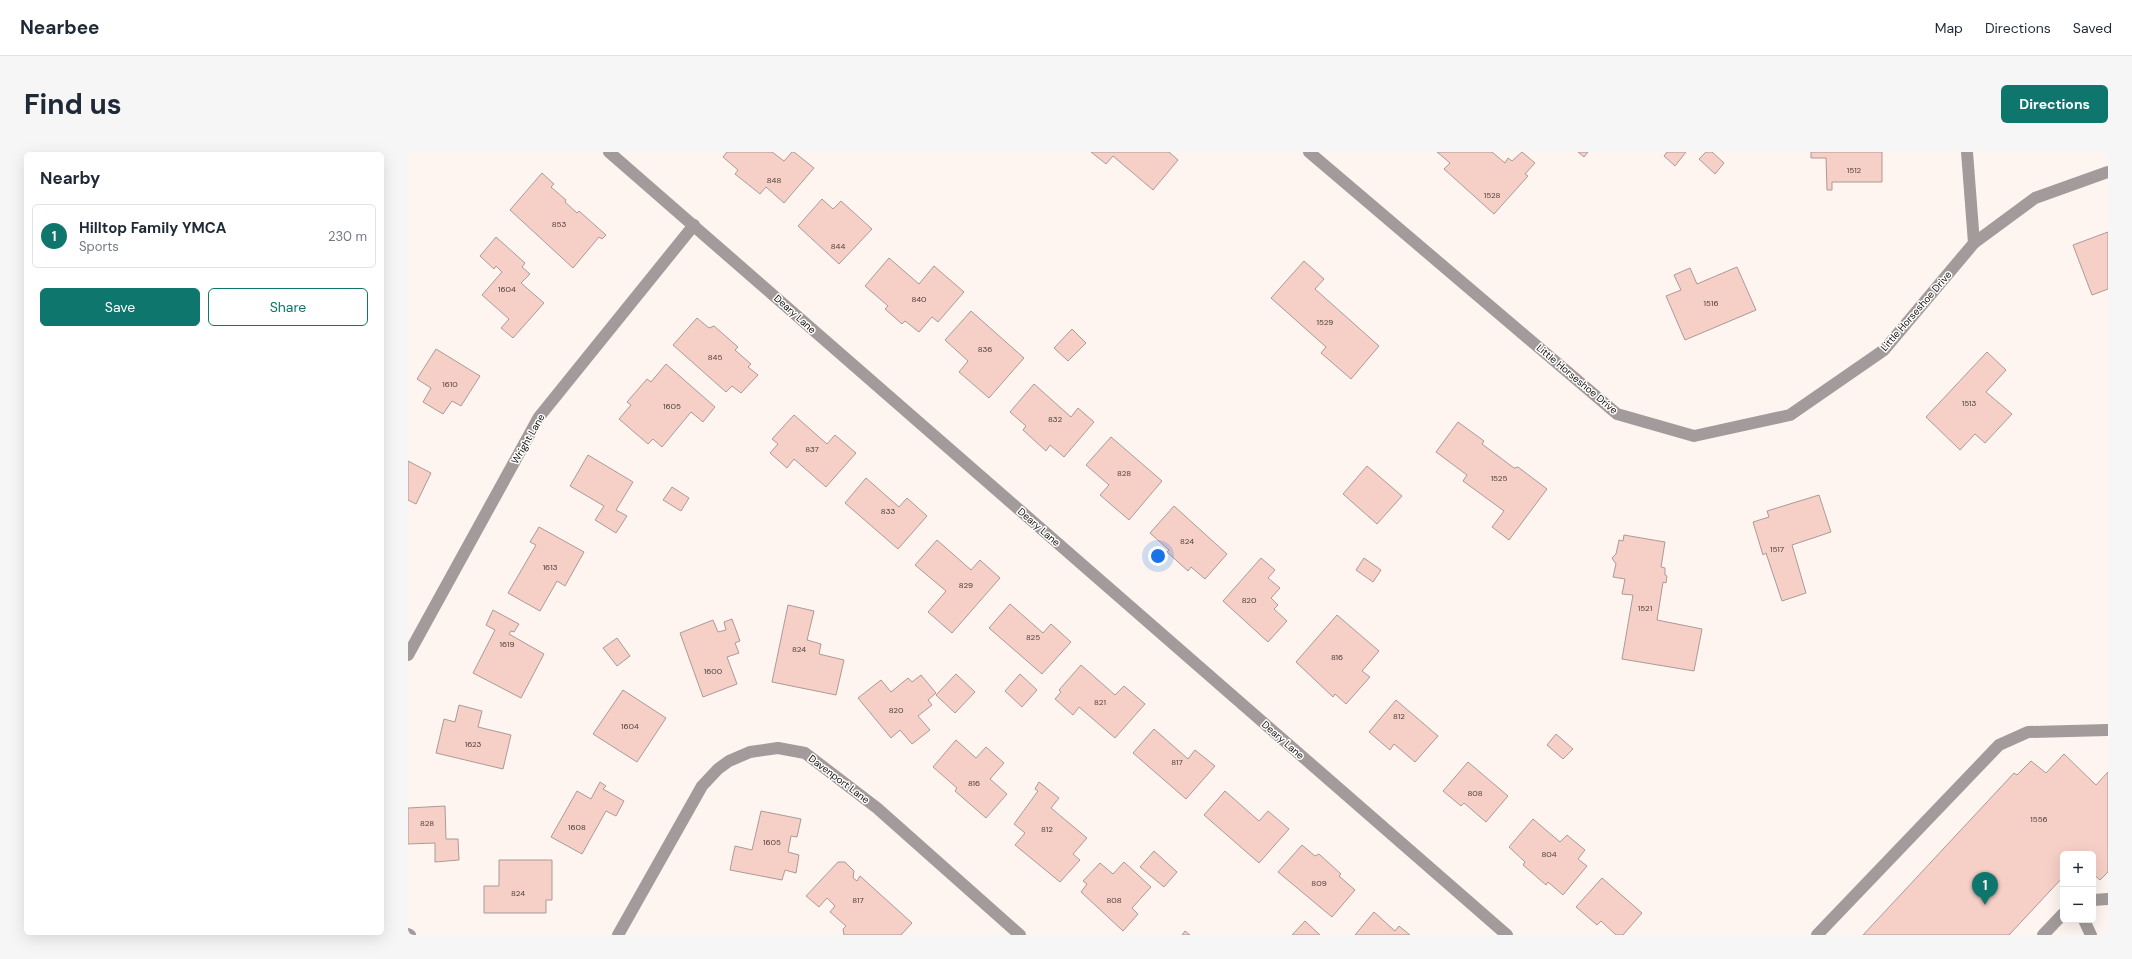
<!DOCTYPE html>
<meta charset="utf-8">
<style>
:root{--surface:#fff;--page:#f6f6f7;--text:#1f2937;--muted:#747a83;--line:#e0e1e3;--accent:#0f766e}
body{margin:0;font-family:"DM Sans",sans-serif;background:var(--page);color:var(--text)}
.controls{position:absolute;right:12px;bottom:12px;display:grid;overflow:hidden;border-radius:6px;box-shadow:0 4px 16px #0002}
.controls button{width:36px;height:36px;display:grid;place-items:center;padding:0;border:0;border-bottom:1px solid var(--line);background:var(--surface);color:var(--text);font:20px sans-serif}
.you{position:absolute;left:750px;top:404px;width:14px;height:14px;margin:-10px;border:3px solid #fff;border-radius:50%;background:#1a73e8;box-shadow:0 0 0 6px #1a73e833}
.badge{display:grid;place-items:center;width:26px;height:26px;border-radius:50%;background:var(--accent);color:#fff;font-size:13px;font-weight:700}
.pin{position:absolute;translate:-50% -33px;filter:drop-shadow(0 1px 2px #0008)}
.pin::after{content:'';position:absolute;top:21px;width:14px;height:12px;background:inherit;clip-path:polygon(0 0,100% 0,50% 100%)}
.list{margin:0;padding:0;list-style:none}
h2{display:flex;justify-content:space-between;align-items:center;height:52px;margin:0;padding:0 16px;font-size:17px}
h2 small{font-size:13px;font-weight:400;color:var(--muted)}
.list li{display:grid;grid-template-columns:26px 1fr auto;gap:12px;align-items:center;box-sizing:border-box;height:64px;margin:0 8px 8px;padding:0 8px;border:1px solid var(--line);border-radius:6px}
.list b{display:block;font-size:15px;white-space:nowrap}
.list p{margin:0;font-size:13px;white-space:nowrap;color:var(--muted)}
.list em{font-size:13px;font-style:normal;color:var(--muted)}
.actions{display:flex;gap:8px;padding:12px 16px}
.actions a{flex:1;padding:9px 0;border:1px solid var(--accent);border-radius:6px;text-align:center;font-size:14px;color:var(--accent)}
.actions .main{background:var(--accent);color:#fff}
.map{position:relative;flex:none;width:1700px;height:783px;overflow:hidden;border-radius:6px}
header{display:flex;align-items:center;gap:24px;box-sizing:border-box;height:56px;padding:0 20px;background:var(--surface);border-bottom:1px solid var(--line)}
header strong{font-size:19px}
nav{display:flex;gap:22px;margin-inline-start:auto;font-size:14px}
.intro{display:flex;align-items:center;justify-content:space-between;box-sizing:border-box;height:96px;padding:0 24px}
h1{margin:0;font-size:28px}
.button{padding:10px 18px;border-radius:6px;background:var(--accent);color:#fff;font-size:14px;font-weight:700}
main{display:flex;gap:24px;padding:0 24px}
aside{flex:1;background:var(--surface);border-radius:6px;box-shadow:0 4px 16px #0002}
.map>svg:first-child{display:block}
.building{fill:#f6cfc6;stroke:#ab9a97}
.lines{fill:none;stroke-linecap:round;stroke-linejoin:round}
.minor{stroke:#a39b9b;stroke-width:12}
.labels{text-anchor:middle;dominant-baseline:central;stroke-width:3;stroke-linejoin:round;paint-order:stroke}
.number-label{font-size:8px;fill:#4b3e39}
.street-label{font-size:10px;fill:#120d0a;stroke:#fff}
</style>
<header>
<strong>Nearbee</strong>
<nav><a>Map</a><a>Directions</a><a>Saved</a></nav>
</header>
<div class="intro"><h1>Find us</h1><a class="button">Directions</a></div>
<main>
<aside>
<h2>Nearby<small></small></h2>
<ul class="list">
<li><span class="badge">1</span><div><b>Hilltop Family YMCA</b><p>Sports</p></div><em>230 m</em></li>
</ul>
<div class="actions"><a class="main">Save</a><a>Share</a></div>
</aside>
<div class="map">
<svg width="1700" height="783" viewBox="0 0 1700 783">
<rect width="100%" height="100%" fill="#fff5f0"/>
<!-- building -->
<g class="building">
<path d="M319,0H364L376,9L384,0H386L406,16L376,51L358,35L352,42L327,22L330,18L315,5Z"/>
<path d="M683,0H761L770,8L745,38L705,4L698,12Z"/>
<path d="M1029,0H1084L1097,11L1100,6L1104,9L1114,0L1127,11L1117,22L1120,24L1086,62L1036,17L1042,11Z"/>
<path d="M1170,0H1180L1176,5Z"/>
<path d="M1259,0H1278L1267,14L1256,4Z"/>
<path d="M1298,0H1304L1316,11L1307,22L1291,7Z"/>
<path d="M1403,0H1474V30H1424V38H1419L1418,6H1403Z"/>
<path d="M134,21L146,32L143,35L158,48L157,50L169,61L171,59L198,83L194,87L191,85L165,116L102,58Z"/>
<path d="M414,47L425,57L433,49L464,77L431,112L390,74Z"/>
<path d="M1700,80V137L1684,143L1665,93Z"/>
<path d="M88,85L117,111L114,115L122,122L113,131L136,151L105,186L93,176L101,167L74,143L94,120L88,114L86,117L72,104Z"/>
<path d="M481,106L511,132L526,114L556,140L530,170L524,165L511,180L497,169L494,172L477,157L480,154L457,134Z"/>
<path d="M896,109L916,127L907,137L971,194L943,227L913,201L918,195L863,146Z"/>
<path d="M1329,115L1348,158L1277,188L1258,144L1273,138L1266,123L1282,116L1289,132Z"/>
<path d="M563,159L616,206L581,246L551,220L560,209L537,188Z"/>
<path d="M289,166L301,176L306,174L330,195L327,198L343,212L340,215L350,223L333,241L324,234L318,240L265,193Z"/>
<path d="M664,177L678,191L660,209L646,196Z"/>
<path d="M28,197L72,224L53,254L44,249L35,262L15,250L23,236L9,227Z"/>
<path d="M1579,200L1598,218L1578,240L1604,262L1577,291L1567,282L1552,298L1518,265Z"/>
<path d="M258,212L307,255L295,270L283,260L254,295L245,287L240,292L211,267L223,253L219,250L239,227L243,230Z"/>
<path d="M626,232L663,265L670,256L686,270L656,305L642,293L638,299L615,278L618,274L602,260Z"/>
<path d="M386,263L419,292L427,283L448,301L418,335L386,307L379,316L362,301L370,292L364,287Z"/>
<path d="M1050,270L1076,289L1074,292L1106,316L1110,315L1139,337L1101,388L1084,375L1096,359L1055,329L1059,323L1028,300Z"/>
<path d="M703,285L754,329L721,368L692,343L701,333L678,313Z"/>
<path d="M180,303L225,330L208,358L219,364L208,381L187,368L196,354L162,334Z"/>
<path d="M0,309L23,321L8,352L0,348Z"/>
<path d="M959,314L994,344L969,372L935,342Z"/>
<path d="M458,326L491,355L499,346L519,364L490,397L437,351Z"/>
<path d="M264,335L281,346L273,359L255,348Z"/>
<path d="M1411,343L1423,380L1384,393L1398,441L1374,449L1358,401L1355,403L1345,370L1361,365L1359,359Z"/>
<path d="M766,354L819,402L797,427L783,415L780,419L759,400L761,398L742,381Z"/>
<path d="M131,375L176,400L157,434L149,429L132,459L100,441L128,393L122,390Z"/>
<path d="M1216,383L1257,390L1253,415L1257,416V423L1259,424L1258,431L1255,430L1249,468L1294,477L1286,519L1214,507L1225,443L1214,442L1217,427L1205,425L1208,412L1204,406L1208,402L1211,388L1215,389Z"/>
<path d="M529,388L563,418L572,408L592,426L544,481L520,460L538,439L507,413Z"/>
<path d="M853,406L867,418L860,426L872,436L863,446L870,453L866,457L879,469L860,490L815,449Z"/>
<path d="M956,406L973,418L965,430L948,418Z"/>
<path d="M602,452L635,481L643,472L663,490L634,522L581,476Z"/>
<path d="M380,453L406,459L399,488L413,492L411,502L436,508L428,543L364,530Z"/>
<path d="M85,458L111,472L106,480L103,479L101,482L136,502L113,546L65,521L87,478L78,473Z"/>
<path d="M929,463L971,499L954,519L962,525L938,552L927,542L925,545L888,510Z"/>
<path d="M324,467L332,489L327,491L331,501L319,505L329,532L295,545L272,481L305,468L310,480L318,478L316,470Z"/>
<path d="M209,486L222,504L209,514L195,496Z"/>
<path d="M673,513L707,543L716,534L737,552L707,586L671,555L665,563L647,547L653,540L651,538Z"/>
<path d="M548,522L567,540L547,561L528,543Z"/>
<path d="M612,522L629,538L614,555L597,539Z"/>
<path d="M513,523L528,541L520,548L524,553L510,564L522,578L504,592L492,578L483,586L450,546L473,528L483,540L500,526L504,530Z"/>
<path d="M215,538L258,566L229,610L185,582Z"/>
<path d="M988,548L1030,584L1007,610L986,592L982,598L961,580Z"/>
<path d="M51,553L74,559L70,575L103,583L95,617L28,601L36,567L47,570Z"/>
<path d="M746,577L780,607L787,598L807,614L778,647L725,601Z"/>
<path d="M1148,582L1165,597L1155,607L1139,593Z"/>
<path d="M548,588L568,606L578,595L596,611L582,627L599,642L578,666L547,639L549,636L525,615Z"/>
<path d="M1656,602L1688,633L1700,620V720L1692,728L1685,722V702H1655V725L1601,783H1455L1606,621L1609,623L1623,609L1638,621Z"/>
<path d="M1060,610L1100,644L1078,670L1056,651L1053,654L1035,639Z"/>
<path d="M192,630L198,634L195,637L216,649L208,664L198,659L174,702L143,685L169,639L183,647Z"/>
<path d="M631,630L651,646L643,656L679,686L665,702L672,708L652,730L607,693L617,681L606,672L630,639L627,637Z"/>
<path d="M817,639L851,669L860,659L881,677L851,711L796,663Z"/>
<path d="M37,654L38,687H50L51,708L27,710V691L0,692V656Z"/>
<path d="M353,659L393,667L389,685L383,684L380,700L391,703L388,721L377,718L374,728L322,718L327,694L344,698Z"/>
<path d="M1125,667L1152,690L1159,683L1177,698L1170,707L1179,714L1155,743L1140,730L1138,733L1115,713L1117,710L1101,695Z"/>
<path d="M894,693L907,704L911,702L933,722L931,724L947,738L924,765L870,720Z"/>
<path d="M746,699L769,720L756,735L732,715Z"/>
<path d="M91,708H144V748H138V761H76V734H91Z"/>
<path d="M430,710H437L446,719L445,726L449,729L452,724L504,771L493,783H436L435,777L438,774L422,760L427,754L419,746L411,755L398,744Z"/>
<path d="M716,710L743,735L724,756L730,762L715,779L673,740L679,732L675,729L692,711L705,722Z"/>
<path d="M1194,726L1234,761L1215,783H1208L1193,769L1189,773L1168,755Z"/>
<path d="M966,760L987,779L991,774L1002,783H947Z"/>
<path d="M897,769L912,783H884Z"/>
<path d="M777,779L782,783H774Z"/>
</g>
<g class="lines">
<!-- minor -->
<g class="minor">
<path d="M201,0L1099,783"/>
<path d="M901,0L1209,262L1286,284L1382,263L1476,198L1566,91L1627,46L1700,20"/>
<path d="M1559,0L1566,91"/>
<path d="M0,503L131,265L286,73"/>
<path d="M1685,748L1700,747"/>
<path d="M1676,768L1683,783"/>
<path d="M0,782L2,783"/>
<path d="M210,783L294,634L310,617L321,609L342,600L370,596L397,601L469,656L612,783"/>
<path d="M1409,783L1591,593L1620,580L1700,578"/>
<path d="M1635,783L1655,762"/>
</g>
</g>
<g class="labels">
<!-- number labels -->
<g class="number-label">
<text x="1446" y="18">1512</text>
<text x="366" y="28">848</text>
<text x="1084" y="43">1528</text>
<text x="151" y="72">853</text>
<text x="430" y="94">844</text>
<text x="99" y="137">1604</text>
<text x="511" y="147">840</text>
<text x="1303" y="151">1516</text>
<text x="917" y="170">1529</text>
<text x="577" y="197">836</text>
<text x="307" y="205">845</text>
<text x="42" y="232">1610</text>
<text x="1561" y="251">1513</text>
<text x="264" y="254">1605</text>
<text x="647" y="267">832</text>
<text x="404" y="297">837</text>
<text x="716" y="321">828</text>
<text x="1091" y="326">1525</text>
<text x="480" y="359">833</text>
<text x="779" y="389">824</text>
<text x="1369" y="397">1517</text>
<text x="142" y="415">1613</text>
<text x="558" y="433">829</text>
<text x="841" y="448">820</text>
<text x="1237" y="456">1521</text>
<text x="625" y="485">825</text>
<text x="99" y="492">1619</text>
<text x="391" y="497">824</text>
<text x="929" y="505">816</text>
<text x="305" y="519">1600</text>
<text x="692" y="550">821</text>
<text x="488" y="558">820</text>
<text x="991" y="564">812</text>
<text x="222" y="574">1604</text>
<text x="65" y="592">1623</text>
<text x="769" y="610">817</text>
<text x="566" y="631">816</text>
<text x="1067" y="641">808</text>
<text x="1631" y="667">1556</text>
<text x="19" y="671">828</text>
<text x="169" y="675">1608</text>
<text x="639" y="677">812</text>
<text x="364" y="690">1605</text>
<text x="1141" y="702">804</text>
<text x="911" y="731">809</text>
<text x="110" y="741">824</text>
<text x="450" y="748">817</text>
<text x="706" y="748">808</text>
</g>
<!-- street labels -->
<g class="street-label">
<text transform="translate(1508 159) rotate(-49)">Little Horseshoe Drive</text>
<text transform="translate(387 162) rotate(42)">Deary Lane</text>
<text transform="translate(1169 227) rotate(40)">Little Horseshoe Drive</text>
<text transform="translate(120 287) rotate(-60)">Wright Lane</text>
<text transform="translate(631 375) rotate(41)">Deary Lane</text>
<text transform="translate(875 588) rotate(41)">Deary Lane</text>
<text transform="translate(431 627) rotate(37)">Davenport Lane</text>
</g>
</g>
</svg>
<div class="controls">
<button>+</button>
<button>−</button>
</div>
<div class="you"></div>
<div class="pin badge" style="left:1577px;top:753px">1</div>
</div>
</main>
